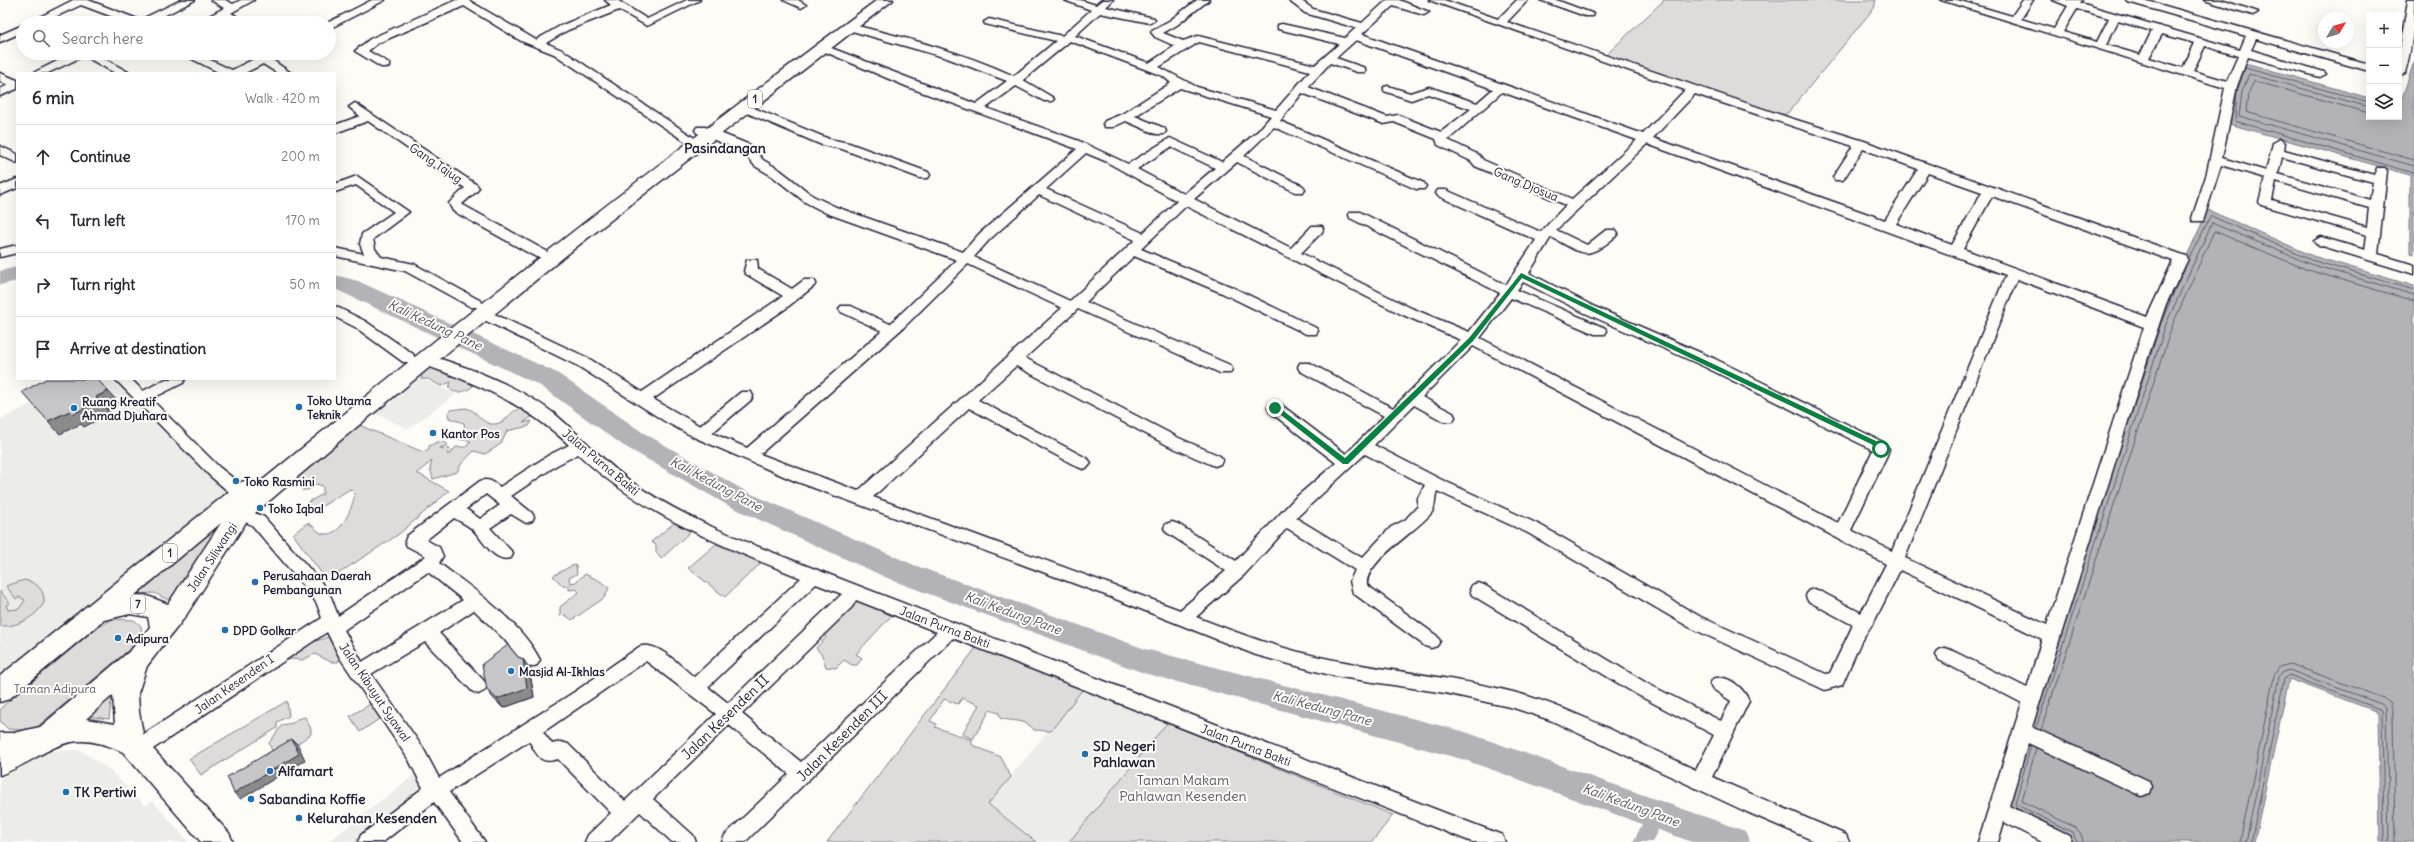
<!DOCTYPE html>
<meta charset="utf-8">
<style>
:root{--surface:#fff;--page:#f2f2f3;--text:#2b2b33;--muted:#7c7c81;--line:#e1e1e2}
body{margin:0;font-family:Delius,sans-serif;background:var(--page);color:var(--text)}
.controls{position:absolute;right:12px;top:12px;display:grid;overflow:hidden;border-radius:0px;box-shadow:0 4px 16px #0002}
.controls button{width:36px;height:36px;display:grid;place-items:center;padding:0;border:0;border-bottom:1px solid var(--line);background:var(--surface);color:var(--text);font:20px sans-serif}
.compass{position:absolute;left:2318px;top:12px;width:36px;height:36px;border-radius:50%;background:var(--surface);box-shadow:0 4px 16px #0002;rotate:52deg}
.stop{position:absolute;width:12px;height:12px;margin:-9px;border:3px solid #0b8043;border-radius:50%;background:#fff}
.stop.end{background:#0b8043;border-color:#fff;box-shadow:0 1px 4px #0008}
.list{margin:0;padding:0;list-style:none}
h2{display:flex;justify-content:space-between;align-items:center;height:52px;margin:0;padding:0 16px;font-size:17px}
h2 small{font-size:13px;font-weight:400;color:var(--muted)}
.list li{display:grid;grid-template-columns:26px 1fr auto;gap:12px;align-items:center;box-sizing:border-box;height:64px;padding:0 16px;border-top:1px solid var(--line)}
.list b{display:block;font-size:15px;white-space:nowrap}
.list em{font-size:13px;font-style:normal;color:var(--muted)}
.icon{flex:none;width:22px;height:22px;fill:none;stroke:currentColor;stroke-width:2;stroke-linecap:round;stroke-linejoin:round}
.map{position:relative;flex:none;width:2414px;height:842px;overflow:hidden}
.search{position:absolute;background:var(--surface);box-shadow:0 4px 16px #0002;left:16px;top:16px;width:320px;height:44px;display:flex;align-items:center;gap:10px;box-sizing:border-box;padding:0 14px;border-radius:22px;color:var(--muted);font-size:15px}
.panel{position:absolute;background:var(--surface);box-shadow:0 4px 16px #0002;left:16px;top:72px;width:320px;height:308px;border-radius:0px}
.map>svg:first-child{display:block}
.built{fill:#ecece9}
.green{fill:#dddcdb;stroke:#807f8b}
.water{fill:#b2b2b7;stroke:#787885}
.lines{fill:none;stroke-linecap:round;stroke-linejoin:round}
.shore{stroke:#5c5c6d;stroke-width:1}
.canal{fill:#b2b2b7;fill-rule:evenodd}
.river{fill:#b2b2b7;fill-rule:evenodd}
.minor-casing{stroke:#22223b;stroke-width:3}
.highway-casing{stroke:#22223b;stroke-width:3}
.minor{fill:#fdfcf7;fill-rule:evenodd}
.highway{fill:#fdfcf7;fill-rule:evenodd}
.wall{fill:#aaaaac;stroke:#22223b}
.shaded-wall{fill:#8b8b8c;stroke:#22223b}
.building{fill:#c6c6c8;stroke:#22223b}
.route{fill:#0b8043}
.poi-dot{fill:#1f6fb2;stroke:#fdfcf7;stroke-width:1.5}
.labels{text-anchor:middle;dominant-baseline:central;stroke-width:4;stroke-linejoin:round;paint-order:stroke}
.shield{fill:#fdfcf7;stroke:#646373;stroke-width:1}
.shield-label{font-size:11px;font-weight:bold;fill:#22223b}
.street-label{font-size:12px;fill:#22223b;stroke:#fdfcf7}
.poi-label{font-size:12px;font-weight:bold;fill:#22223b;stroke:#fdfcf7;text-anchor:start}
.park-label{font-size:12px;fill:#5a5a6b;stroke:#fdfcf7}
.water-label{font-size:13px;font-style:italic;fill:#545466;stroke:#fdfcf7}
.quarter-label{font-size:14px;font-weight:bold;fill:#22223b;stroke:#fdfcf7}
.near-street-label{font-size:14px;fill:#22223b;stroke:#fdfcf7}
.near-poi-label{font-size:14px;font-weight:bold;fill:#22223b;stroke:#fdfcf7;text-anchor:start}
.near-park-label{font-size:14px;fill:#5a5a6b;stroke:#fdfcf7}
</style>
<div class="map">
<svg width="2414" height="842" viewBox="0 0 2414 842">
<rect width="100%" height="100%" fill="#fdfcf7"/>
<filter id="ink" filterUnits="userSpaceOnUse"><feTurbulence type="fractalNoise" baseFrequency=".025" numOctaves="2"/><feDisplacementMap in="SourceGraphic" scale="8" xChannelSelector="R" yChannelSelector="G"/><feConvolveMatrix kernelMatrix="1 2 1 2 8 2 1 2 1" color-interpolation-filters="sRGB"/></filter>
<g filter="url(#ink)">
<!-- built -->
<g class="built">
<path d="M417,376L456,394L408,429L372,412Z"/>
<path d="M79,379H114L231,491L0,676V420Z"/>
<path d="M1083,688L1167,723L1069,842H1036L988,804Z"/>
<path d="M80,750L111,771L145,806L153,801L188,842H0V779L50,751Z"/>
<path d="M418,772L429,791L363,842H328Z"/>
</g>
<!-- green -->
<g class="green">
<path d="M1664,0H1876L1874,8L1787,114H1772L1606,55Z"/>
<path d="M428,365L474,382L472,387C466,392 454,395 449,388L451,382L441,386L428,379H421L422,375L417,373Z"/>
<path d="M466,408C478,410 482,426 495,424C514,421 508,400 534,415L523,423L532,421L529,426L507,431L501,444L485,454L474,451L462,463L457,472L433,479L430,468L432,461L417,473L449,491L399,534L327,581L293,534L307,523C315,525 317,534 325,534C343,535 352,507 355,494L350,489L316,510L305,504L323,494V486L316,484L308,490H302L306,484L296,477L359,425L423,452L429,449V446L437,442H445L448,445L440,448L450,449L447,454H450L456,447H466L471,441L456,439L465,432L464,423L449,418L448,413L450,410Z"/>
<path d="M229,513L171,601L154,593L127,595Z"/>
<path d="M674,523L691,531L661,559L656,552V545L651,542Z"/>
<path d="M716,544L761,563L725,597L688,568Z"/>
<path d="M576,565L577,574L569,578L570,583L576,582L585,574L600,581L609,588L604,598L572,620L565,615L560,616V607L579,592L576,589L569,590V586H563L553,576L571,566Z"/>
<path d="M24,580C37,582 45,590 44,603C35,618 17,627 0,626V591L10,603L6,605L8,610L19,609L25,600L19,597L16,599L6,586Z"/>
<path d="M856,599L892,615L856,654L862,658L857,665H852L844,660L836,668L826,667L822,655L816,648L826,637L822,631Z"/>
<path d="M113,619L134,620L141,626L142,636L131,648L37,727L21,730L8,729L0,721V710L4,705L98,627Z"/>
<path d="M331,636L340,656L338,662H331L315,654L302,660L292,659L282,662L304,645Z"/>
<path d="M979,644L1085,686L1051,731L1034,730C1025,718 1011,722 1000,718L999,713L990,710L973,739L962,734L979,705L962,698L958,704L944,699L930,721L937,724L935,727L972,740V745L1001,757L1011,777L988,804L1036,842H827Z"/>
<path d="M112,693L109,719L85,716Z"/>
<path d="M287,701L289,716L277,722V728L201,775L189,759Z"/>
<path d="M372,703L382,717L360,732L350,716Z"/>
<path d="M305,717L311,729V734L293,747L272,751L269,743L282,725L293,723L297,719Z"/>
<path d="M1167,723L1393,815L1372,842H1069Z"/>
</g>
<!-- water -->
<g class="water">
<path d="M2242,62L2369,98V117H2399V107L2414,62V254L2410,253V175L2229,124L2233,90Z"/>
<path d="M2208,210L2313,256L2414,286V842H2380L2378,712L2289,679L2254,842H2071L2004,809L2157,321Z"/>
</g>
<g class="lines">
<!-- shore -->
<g class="shore">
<path d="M2245,68L2369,102"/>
<path d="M2244,71L2237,91L2235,121L2414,173"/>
<path d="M2369,107L2249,74L2242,92L2239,116L2414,166"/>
<path d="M2369,113L2254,81L2248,94L2246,112L2414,160"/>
<path d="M2189,258L2211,216L2311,260L2414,290"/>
<path d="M2118,455L2161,323L2181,275"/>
<path d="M2036,728L2166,324L2212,223L2310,264L2414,295"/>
<path d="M2041,730L2172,326L2214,231L2308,270L2414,301"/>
<path d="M2031,745L2015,804L2072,832L2077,842"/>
<path d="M2036,748L2022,801L2076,828L2081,834L2083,842"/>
<path d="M2240,842L2274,676L2279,667L2290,664L2383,698L2390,703L2393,713L2395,842"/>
<path d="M2246,842L2279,677L2283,672L2289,670L2381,704L2386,708L2389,842"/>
<path d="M2251,842L2284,679L2289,675L2382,710L2384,842"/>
</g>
<!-- canal -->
<path class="canal" d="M1656,807L1662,809L1665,815L1652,842H1633L1650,809Z"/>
<!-- river -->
<g class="river">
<path d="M17,267V281L0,285V271Z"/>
<path d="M335,275L358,281L557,373L642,432L747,492L914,565L1145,649L1465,732L1734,827L1745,831L1750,842H1692L1465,760L1144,673L894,581L729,506L624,446L539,385L335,289Z"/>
</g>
<defs>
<g id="minor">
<path d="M73,0H88L140,20L181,0H195L150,23H129L81,5L42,23H28Z"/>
<path d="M211,0H225L233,4L241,0H254L231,13L248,23H234L222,17L210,23H196L224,8Z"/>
<path d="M372,0H385L329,29V23H327Z"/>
<path d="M456,0H468L536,40L560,26L611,5L605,0H617L647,19L687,0H700L647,26L619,10L568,30L546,43L562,50L696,139L694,142H686L554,54L521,41L464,6L378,43L368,51L389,63V67H381L355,51L370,39Z"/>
<path d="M783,0H798L806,5L801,8Z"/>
<path d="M1064,0H1080L1096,5L1102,0H1113L1106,7L1154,18L1155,20L1150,23L1100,13L1075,36L1149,63L1175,46L1155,37L1151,32L1152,30L1169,21L1197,0H1209L1177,25L1163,33L1183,41L1198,36L1315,65L1339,44L1278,29V25L1282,24L1345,38L1356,28L1305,13L1288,0H1300L1313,9L1362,23L1387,0H1399L1429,12L1424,15L1393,6L1362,34L1643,134L1685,90L1429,0H1444L1498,19L1517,0H1528L1507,22L1790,118L1864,141L2186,256L2188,259L2166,304L2150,351L2032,727L2149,781L2151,787L2149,793L2142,796L2135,793L2028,743L2009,806L2069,835L2072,842H2042L2004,822L1998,842H1978L2022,703L1939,660L1936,655L1939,650L1945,648L1951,650L2027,688L2042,639L1900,570L1875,620L1861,641L1842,685L1825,690L1689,627L1528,533L1437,491C1434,498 1436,506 1432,512C1420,529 1364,562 1367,585L1437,636L1440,641L1437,646L1431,648L1425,646L1353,593L1350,581L1355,570L1287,528L1244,575L1196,617C1242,635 1286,651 1334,660C1394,672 1454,677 1513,692C1572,707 1639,744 1696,770L1714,735L1636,694L1472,595L1470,590L1472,585L1478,583L1484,585L1648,684L1721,721L1731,701L1713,689L1710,684L1713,679C1727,673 1744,688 1749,701L1712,777L1846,835L1849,842H1817L1747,812L1550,720L1514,708L1445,693L1334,676L1256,655L1108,596L795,481L696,438L666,422L578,366L476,316L474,313L481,308L486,310L588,358L642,392L783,296L746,274L744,271L747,260H757L758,269L792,289L804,280H814L816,283L814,286L785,309L653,399L700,426L741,392H751L753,396L751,400L712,433L747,448L882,331L841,312L839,309L841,306H851L890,324L957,260L826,213L805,202L772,176L755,166L742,151L697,133L695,130L697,127H705L750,145L763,160L780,170L813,196L836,207L963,252L979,234L1077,149L908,87L816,48L818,46H826L976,104L1007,81L947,58L845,29L844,27L849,24C904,37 962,52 1014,76L1056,41L985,24L984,22L989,19L1062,36L1091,10ZM1356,40L1493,89L1477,103L1429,87L1410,93L1388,86L1384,87V91L1411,100L1428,94L1471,109L1441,132L1398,115L1387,117L1308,87L1330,63L1357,72H1365V68L1336,58ZM1070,41L1163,76L1171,83L1122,114L1105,121L1103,124L1105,127H1113L1126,121L1156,134H1164L1166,131L1164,128L1135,116L1180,88L1271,116L1258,131L1222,162L1170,138L1128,164L1079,141L986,108L1016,86L1044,101H1052L1054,99L1052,97L1023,80ZM1199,42L1310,71L1276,110L1197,87L1159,67ZM1502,92L1637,140L1572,199L1483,160L1479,155L1448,140ZM1302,93L1384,124L1394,122L1436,139L1438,145L1471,161L1475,166L1566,205L1541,232L1446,190H1438L1436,193L1438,196L1536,240L1506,285L1360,212H1350L1349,215L1350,218L1500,293L1469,332L1411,308L1301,253L1322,232L1323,229L1322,226H1312L1291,248L1194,199L1237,162L1295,192H1303L1305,189L1303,186L1244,156L1274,127L1416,189H1424L1426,186L1424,183L1280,121ZM1695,94L1853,146L1833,177L1835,180H1843L1863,149L1918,169L1885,220L1653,138ZM1647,144L2006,275L1892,551L1851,530L1887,455L1889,449L1883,442L1715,359L1595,307L1529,273L1551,237C1584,254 1585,262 1616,236L1618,233L1616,230H1606L1587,245L1556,230ZM1171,147L1215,168L1184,194L1137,169ZM1086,153L1105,161L1177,201L1143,233L1046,189ZM1928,173L1982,192L1952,245L1896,224ZM1039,195L1135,240L1070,301L974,257L989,240ZM1992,196L2173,261L2147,317L1963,249ZM1186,206L1401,314L1461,340L1393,408L1310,363H1300L1298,367L1300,371L1384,416L1346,454L1280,404H1270L1268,408L1270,412L1336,463L1294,499L1236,561L1178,524L1172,522L1166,524L1164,528L1166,532L1226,571L1180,610L873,497L969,408L1078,467L1083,469L1088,467L1091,463L1088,459L978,400L1016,366L1169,446L1210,464L1215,466L1220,464L1223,460L1220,456L1179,438L1025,358L1078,309L1220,373H1230L1232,369L1230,365L1086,302L1134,256L1222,293L1306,334H1316L1318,331L1316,328L1232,287L1141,249ZM968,264L1062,308L858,491L760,454L904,327ZM2017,279L2144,327L2047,625L1905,558ZM1523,282L1585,313L1705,367L1873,450L1838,523L1480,338L1511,298L1595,334H1605L1607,331L1605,328L1517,290ZM1473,346L1886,564L1861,613L1820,591L1814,589L1808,591L1806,596L1808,601L1853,625L1830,673L1826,674L1701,617L1540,525L1440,479L1374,445L1414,405L1443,421H1453L1455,417L1453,413L1422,397ZM1365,454L1425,485L1418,498V506L1405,520L1391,527L1362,558L1296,518Z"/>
<path d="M1540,0H1556L1594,14L1593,16H1585Z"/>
<path d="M1941,0H1957L2012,16L2023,0H2033L2021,19L2054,29L2068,6L2053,0H2082L2080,3L2240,50L2246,36L2128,2L2127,0H2144L2369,64V71L2256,39L2251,50L2324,72L2326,74L2320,77L2248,57L2237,86L2222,158L2266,171L2273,143L2279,139L2285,143L2284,150L2374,175L2377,168H2385L2387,171L2378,254L2414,265V274L2316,244L2314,241L2321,237L2365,250L2367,235L2261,205L2259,202L2265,178L2221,165L2204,218L2203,221H2193L2192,218L2206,176L2225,88ZM2077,9L2109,18L2097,42L2063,32ZM2118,21L2152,31L2140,55L2106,45ZM2162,34L2195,43L2183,68L2149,58ZM2205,46L2238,56L2227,81L2193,71ZM2282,157L2373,182L2370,200L2278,174ZM2276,181L2369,208L2367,227L2272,200Z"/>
<path d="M2204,0H2221L2258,12L2253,15Z"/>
<path d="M2408,0H2414C2414,26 2412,48 2405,73L2399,76V55Z"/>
<path d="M23,25V32L0,42V35Z"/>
<path d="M73,53H94L130,73H115L84,56L48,73H33Z"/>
<path d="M180,53H195L232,70L266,53H281L271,59L291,73H277L263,64L245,73H220Z"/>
<path d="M0,73L17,80V89L0,96V89L8,85L0,81Z"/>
<path d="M355,103L477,185L479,188L477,191L462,204L463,205L546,251L548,254L546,257H536L453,211L449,203L465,188L368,121L335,133V125L360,116L349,107Z"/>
<path d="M744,104L829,139L849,143L928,172L930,175L928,178H920L842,149L822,145L740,110L738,108L740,106Z"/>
<path d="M0,146L17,154V163L0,155Z"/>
<path d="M357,176L409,212L373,239L375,249L381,257L414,264L481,301L483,304L481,307H471L405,271L335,256V248L364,254L360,244L362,234L394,212L356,185L335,192V184Z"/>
<path d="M17,179V188L0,195V186Z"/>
<path d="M17,245V253L0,257V249Z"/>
<path d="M335,306L365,321L413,354L415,358L413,362H403L355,327L335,317Z"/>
<path d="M424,354C469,367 519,386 556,415C582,437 605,463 633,483C690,522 756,546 820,571L1502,835L1505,842H1472L953,638L745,842H722L725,835L789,774L729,725L653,799L693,835L696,842H672L640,812L609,842H585L588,835L611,813L558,759C539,765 538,755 529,741L449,792L485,842H463L434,802L383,842H358L361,835L423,788L409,760L340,658L327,632L144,755L137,757L130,755L128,749L130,743L322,618L317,604L309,592L252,525L234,517L232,513L234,509L240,507L264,517L321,582L331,597L338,616L426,556L407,546L405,541L407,536L480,481C489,478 493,482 500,487L549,455L569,445C526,404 474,382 419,363L417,359L419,355ZM578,454C641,514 722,546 801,578L694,677C681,667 657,640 639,647L576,691L439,778L423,748L371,674L425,642L472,691L478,694L484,691L487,686L484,681L439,633L474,610L504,639L525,665L531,667L537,665L540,660C521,622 472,588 439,563L443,556L439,547L426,540L454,518C461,522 470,526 475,532C484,542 495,563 511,558L513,553L490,528L511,514L526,523L532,521L534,517L532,513L511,496L557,465ZM486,494L500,505L480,519L466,509ZM428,572L463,600L362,662L344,630ZM816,584L842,594L728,703L708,687ZM856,600L937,632L801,762L742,714L852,607ZM646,661L716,714L625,801L568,744L561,742L552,744L543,732Z"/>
<path d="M115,379H131L143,391L166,379H185L183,383L151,399L219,467L248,490L250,494L248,498L242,500L236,498L209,475Z"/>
</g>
<path id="highway" d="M877,0H893L575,248L342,439L248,519L185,617L147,666L138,693L139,712L144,739L229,833L233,842H201L123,752C64,724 50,756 0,775V733H13L40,727L131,650L150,627L148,617L130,614L104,620L9,699L0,702V676L241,482L249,480L258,484C461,318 666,156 877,0ZM221,523L168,604L145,595H135ZM113,695L115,724L86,719Z"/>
</defs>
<!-- minor casing -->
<use href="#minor" class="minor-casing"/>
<!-- highway casing -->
<use href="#highway" class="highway-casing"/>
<!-- minor -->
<use href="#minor" class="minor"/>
<!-- highway -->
<use href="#highway" class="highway"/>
</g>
<!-- wall -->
<path class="wall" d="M518,657L523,659L529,668L534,697L503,708L494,699L487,690Z"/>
<!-- shaded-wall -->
<g class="shaded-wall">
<path d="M108,391L119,403L107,410L96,397Z"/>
<path d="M99,401L110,413L84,427L81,424L60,434L48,421L70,411Z"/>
<path d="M523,659L529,668L534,697L503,708L497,699Z"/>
<path d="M292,739L298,745L305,760L241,799L234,793Z"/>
</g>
<!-- building -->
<g class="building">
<path d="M46,379H97L108,391L96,397L99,401L73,414L70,411L48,421L22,392Z"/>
<path d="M508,645L518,657L523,659L527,688L497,699L487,690L482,664Z"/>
<path d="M292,739L299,754L234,793L227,777Z"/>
</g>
</g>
<!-- route -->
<path class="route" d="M1521,273L1876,441L1885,449L1879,450L1871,444L1522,278L1473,341L1348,464H1343L1272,408L1277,406L1345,458L1469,338Z"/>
<!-- markers -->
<g class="poi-dot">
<circle cx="299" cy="407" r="4"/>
<circle cx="74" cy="408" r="4"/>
<circle cx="433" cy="433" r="4"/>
<circle cx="236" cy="481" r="4"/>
<circle cx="260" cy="508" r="4"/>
<circle cx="255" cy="582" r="4"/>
<circle cx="225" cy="630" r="4"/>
<circle cx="118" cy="638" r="4"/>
<circle cx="511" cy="671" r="4"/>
<circle cx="1085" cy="754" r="4"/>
<circle cx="270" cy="771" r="4"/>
<circle cx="66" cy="792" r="4"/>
<circle cx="251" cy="799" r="4"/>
<circle cx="299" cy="818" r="4"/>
</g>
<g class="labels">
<!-- shield labels -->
<g class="shield">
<rect x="748" y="90" width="14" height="18" rx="3"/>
<rect x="163" y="544" width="14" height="18" rx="3"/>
<rect x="131" y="595" width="14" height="18" rx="3"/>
</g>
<g class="shield-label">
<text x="755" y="99">1</text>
<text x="170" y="553">1</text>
<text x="138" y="604">7</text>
</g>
<!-- street labels -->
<g class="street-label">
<text transform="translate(436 163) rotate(34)">Gang Tajug</text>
<text transform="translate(1526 184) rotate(23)">Gang Djosua</text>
<text transform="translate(601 462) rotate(40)">Jalan Purna Bakti</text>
<text transform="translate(212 557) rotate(-57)">Jalan Siliwangi</text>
<text transform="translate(945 627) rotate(21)">Jalan Purna Bakti</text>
<text transform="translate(234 684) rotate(-35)">Jalan Kesenden I</text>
<text transform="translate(375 692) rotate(56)">Jalan Kibuyut Syawal</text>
<text transform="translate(1246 745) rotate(21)">Jalan Purna Bakti</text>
</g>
<!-- poi labels -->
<g class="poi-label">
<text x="307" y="400">Toko Utama<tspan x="307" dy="14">Teknik</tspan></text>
<text x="82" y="401">Ruang Kreatif<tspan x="82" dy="14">Ahmad Djuhara</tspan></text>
<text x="441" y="433">Kantor Pos</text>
<text x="244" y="481">Toko Rasmini</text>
<text x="268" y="508">Toko Iqbal</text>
<text x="263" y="575">Perusahaan Daerah<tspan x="263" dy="14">Pembangunan</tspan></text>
<text x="233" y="630">DPD Golkar</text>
<text x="126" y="638">Adipura</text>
<text x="519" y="671">Masjid Al-Ikhlas</text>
</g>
<!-- park labels -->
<g class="park-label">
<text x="55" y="688">Taman Adipura</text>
</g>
<!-- water labels -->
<g class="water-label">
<text transform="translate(435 325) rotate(25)">Kali Kedung Pane</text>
<text transform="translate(716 484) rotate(28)">Kali Kedung Pane</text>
<text transform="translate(1013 613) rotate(20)">Kali Kedung Pane</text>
<text transform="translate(1322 708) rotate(15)">Kali Kedung Pane</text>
<text transform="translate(1631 805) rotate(20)">Kali Kedung Pane</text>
</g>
<!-- quarter labels -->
<g class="quarter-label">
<text x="725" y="148">Pasindangan</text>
</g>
<!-- near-street labels -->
<g class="near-street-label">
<text transform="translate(725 717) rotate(-44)">Jalan Kesenden II</text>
<text transform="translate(842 736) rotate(-45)">Jalan Kesenden III</text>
</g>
<!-- near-poi labels -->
<g class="near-poi-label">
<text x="1093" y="746">SD Negeri<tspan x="1093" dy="16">Pahlawan</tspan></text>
<text x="278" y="771">Alfamart</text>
<text x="74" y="792">TK Pertiwi</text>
<text x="259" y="799">Sabandina Koffie</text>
<text x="307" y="818">Kelurahan Kesenden</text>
</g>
<!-- near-park labels -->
<g class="near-park-label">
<text x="1183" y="780">Taman Makam<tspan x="1183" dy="16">Pahlawan Kesenden</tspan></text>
</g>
</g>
</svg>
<div class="controls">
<button>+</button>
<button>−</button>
<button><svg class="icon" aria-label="layers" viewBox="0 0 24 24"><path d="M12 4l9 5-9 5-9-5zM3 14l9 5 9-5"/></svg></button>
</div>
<svg class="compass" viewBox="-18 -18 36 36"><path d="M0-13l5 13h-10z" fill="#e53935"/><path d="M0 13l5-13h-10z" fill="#7c7c81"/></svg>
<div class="stop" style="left:1881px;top:449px"></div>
<div class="stop end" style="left:1275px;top:408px"></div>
<div class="search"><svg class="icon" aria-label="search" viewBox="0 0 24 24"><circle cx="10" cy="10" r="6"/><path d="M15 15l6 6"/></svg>Search here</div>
<section class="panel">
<h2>6 min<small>Walk · 420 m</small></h2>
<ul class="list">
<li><svg class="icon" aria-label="ahead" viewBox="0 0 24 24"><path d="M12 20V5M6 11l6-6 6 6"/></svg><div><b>Continue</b></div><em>200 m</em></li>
<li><svg class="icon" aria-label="left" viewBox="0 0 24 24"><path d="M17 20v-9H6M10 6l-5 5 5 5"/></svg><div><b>Turn left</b></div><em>170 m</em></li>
<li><svg class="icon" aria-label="right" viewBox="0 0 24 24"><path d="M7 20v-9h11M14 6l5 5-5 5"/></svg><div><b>Turn right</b></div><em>50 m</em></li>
<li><svg class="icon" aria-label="arrive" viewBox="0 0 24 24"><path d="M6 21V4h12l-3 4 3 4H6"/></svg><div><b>Arrive at destination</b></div></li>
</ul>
</section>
</div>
